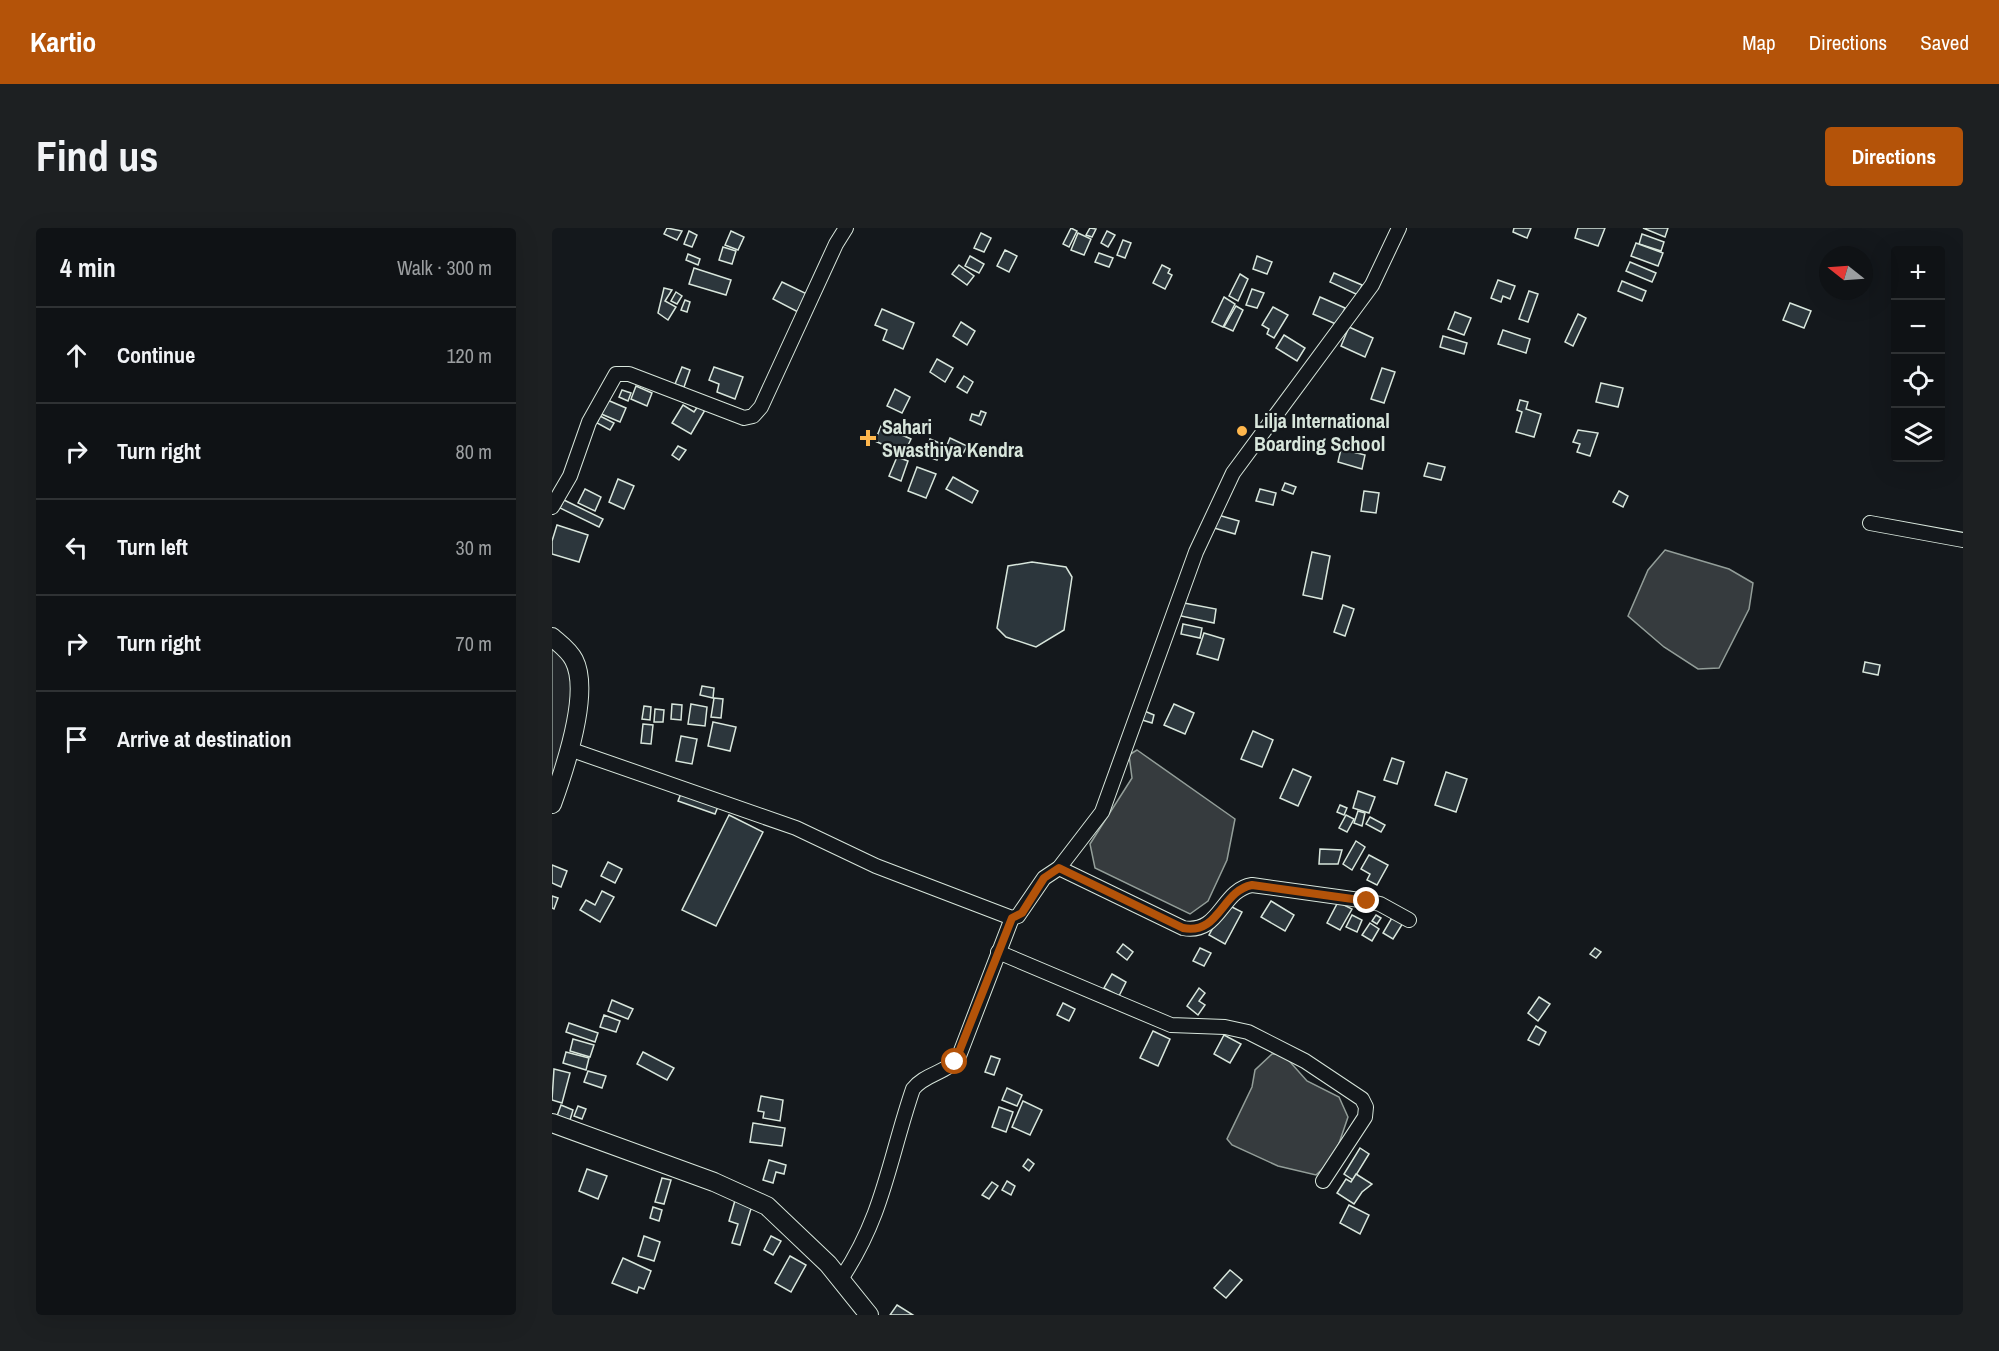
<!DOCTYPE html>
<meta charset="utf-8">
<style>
:root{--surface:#0f1215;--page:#1d2022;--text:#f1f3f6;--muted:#9b9ea0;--line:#2f3234;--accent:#b45309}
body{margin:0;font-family:"Archivo Narrow",sans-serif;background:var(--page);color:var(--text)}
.controls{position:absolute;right:18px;top:18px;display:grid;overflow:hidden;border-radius:6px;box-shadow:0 6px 24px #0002}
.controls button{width:54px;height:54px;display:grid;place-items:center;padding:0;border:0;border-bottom:2px solid var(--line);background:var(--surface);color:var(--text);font:30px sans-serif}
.compass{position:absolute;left:1267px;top:18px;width:54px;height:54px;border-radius:50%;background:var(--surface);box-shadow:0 6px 24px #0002;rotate:287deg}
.stop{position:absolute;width:18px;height:18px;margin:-14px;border:4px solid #b45309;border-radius:50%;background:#fff}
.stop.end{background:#b45309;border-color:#fff;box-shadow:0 2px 6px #0008}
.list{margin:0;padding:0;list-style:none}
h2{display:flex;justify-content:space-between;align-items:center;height:78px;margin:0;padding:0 24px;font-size:26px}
h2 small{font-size:20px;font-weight:400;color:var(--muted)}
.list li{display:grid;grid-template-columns:39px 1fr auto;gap:18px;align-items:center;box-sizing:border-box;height:96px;padding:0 24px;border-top:2px solid var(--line)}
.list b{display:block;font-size:22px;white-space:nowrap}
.list em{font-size:20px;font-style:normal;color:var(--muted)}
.icon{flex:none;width:33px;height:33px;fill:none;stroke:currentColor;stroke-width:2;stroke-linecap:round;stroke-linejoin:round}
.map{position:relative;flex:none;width:1411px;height:1087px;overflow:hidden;border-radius:6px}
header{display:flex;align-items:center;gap:36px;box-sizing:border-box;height:84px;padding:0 30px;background:var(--accent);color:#fff}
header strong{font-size:28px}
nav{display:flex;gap:33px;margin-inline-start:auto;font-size:21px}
.intro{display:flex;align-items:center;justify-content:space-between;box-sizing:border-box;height:144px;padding:0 36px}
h1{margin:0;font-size:42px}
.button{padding:15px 27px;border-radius:6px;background:var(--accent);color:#fff;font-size:21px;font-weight:700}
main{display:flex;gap:36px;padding:0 36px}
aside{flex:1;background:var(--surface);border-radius:6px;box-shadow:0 6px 24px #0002}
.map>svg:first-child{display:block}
.green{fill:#202428;stroke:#939e99;stroke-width:1.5}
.water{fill:#363b3e;stroke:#939e99;stroke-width:1.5}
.building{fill:#2c363c;stroke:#d8e6dc;stroke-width:1.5}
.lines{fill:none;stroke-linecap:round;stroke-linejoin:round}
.minor-casing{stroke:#d8e6dc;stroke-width:16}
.major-casing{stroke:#d8e6dc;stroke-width:20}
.minor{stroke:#14181c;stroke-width:14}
.major{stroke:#14181c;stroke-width:18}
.route{stroke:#b45309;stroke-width:8}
.poi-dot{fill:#ffb74d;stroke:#14181c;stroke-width:2}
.labels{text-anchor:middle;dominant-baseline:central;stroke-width:4.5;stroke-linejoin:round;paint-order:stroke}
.poi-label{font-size:20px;font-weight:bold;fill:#d8e6dc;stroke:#14181c;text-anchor:start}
</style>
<header>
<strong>Kartio</strong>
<nav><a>Map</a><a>Directions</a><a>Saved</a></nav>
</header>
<div class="intro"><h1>Find us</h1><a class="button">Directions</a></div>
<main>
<aside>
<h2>4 min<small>Walk · 300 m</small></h2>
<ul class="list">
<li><svg class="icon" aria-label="ahead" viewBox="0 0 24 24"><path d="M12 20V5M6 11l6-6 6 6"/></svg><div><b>Continue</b></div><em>120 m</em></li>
<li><svg class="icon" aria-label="right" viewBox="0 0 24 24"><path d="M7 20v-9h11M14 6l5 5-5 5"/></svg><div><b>Turn right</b></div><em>80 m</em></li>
<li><svg class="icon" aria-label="left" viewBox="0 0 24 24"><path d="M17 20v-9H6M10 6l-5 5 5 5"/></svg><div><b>Turn left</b></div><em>30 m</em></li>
<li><svg class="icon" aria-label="right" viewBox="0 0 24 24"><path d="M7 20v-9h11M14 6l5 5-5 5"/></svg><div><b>Turn right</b></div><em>70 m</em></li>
<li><svg class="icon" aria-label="arrive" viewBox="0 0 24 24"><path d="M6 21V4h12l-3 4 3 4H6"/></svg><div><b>Arrive at destination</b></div></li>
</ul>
</aside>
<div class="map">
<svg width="1411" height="1087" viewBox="0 0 1411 1087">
<rect width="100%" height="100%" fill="#14181c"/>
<!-- green -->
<path class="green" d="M0,421L20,436L25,455L0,558Z"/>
<!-- water -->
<g class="water">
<path d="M1113,322L1177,341L1201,355L1197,381L1167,440L1146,441L1112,419L1076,388L1096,342Z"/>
<path d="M585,522L683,591L675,632L656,673L638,686L543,640L538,616L580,550L577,527Z"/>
<path d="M720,826H731L755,853L787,869L796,889L782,930L764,947L726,938L680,917L675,911L700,859L703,842Z"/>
</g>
<!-- building -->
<g class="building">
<path d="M115,0L130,3L125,12L112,6Z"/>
<path d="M519,0L525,3L517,19L511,16Z"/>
<path d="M538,0L544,1L540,9L534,7Z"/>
<path d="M962,0H979L975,10L961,4Z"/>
<path d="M1026,0H1053L1046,18L1023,10Z"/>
<path d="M1091,0H1116L1113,9Z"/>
<path d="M137,3L145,7L140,19L132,16Z"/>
<path d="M179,3L192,9L186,22L173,17Z"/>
<path d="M555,3L563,7L556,19L549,15Z"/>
<path d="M429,5L439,10L432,24L422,20Z"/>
<path d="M526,5L539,11L532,27L519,22Z"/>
<path d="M1090,6L1112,14L1109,23L1087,16Z"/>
<path d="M571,12L579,15L573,30L565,27Z"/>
<path d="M1084,15L1111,25L1106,38L1079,28Z"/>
<path d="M171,19L184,23L180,36L167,32Z"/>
<path d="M453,22L465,28L457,44L445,38Z"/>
<path d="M547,25L561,30L557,39L543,34Z"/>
<path d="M136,26L148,31L146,37L134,32Z"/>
<path d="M418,28L432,36L427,45L413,38Z"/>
<path d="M705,28L720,34L715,46L701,41Z"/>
<path d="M1078,34L1104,45L1100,54L1074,43Z"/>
<path d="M407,37L422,48L415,57L400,46Z"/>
<path d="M610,37L618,41L616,45L620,47L613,61L601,55Z"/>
<path d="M142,40L179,52L174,67L137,56Z"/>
<path d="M782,45L810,57L806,67L778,54Z"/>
<path d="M688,46L696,51L686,73L677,68Z"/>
<path d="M946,52L963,58L958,71L951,68L949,74L939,70Z"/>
<path d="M1070,53L1094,63L1090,73L1066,63Z"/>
<path d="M230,54L255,66L246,84L221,71Z"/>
<path d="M112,60L120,62L113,73L124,79L116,92L106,85Z"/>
<path d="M700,61L712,65L705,80L694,77Z"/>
<path d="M977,63L986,66L976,94L967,91Z"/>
<path d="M124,64L130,68L125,76L119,73Z"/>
<path d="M672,69L683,76L671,99L660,94Z"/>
<path d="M768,69L793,80L786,97L761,86Z"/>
<path d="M133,72L138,74L135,84L129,82Z"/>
<path d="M1238,75L1259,83L1252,100L1231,92Z"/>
<path d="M684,78L691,82L681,103L672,99Z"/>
<path d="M721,79L736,87L722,110L715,106L717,101L710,97Z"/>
<path d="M330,81L362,95L351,121L331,112L335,102L323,97Z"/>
<path d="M903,84L919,90L912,107L896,101Z"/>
<path d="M1026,86L1034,90L1021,118L1013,114Z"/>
<path d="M409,94L423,103L415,117L401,108Z"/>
<path d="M797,99L821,110L813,129L789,118Z"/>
<path d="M951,102L978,111L974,125L946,116Z"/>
<path d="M732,107L753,120L745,133L724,120Z"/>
<path d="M891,108L915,115L912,126L888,119Z"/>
<path d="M385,131L401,140L393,154L378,144Z"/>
<path d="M130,139L138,142L132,159L123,156Z"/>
<path d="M162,139L191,149L183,171L165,164L167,156L157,152Z"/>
<path d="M830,140L843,144L832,175L819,171Z"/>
<path d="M412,148L421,154L415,165L405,159Z"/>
<path d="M1049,155L1071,160L1066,179L1044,174Z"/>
<path d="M84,158L100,165L95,178L79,171Z"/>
<path d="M343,161L358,169L350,185L335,178Z"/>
<path d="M70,162L79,165L76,173L67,169Z"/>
<path d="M53,171L74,180L68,194L47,185Z"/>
<path d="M968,172L976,174L974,181L989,186L982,209L964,204L970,184L965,182Z"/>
<path d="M131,177L142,184L146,178L153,182L139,206L120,195Z"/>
<path d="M429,183L434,185L429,197L418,192L420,186L427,188Z"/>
<path d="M48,188L62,195L58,202L45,195Z"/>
<path d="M329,198L359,211L352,226L323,213Z"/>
<path d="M1026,202L1046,205L1038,228L1025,224L1028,216L1021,214Z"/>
<path d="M398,210L415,218L409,229L393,222Z"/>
<path d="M378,211L392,217L385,232L377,229L381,220L376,219Z"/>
<path d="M126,218L134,222L127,232L120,227Z"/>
<path d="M789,221L813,227L810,241L786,234Z"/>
<path d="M345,229L356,233L349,253L337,248Z"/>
<path d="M876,235L893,239L889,252L872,248Z"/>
<path d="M365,239L384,246L374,270L356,263Z"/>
<path d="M401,249L426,263L420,275L394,261Z"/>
<path d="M66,251L82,258L72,281L57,274Z"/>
<path d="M733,255L744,259L741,266L730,262Z"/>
<path d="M33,261L49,269L43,283L26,275Z"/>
<path d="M708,261L724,265L721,277L704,273Z"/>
<path d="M812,263L827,265L824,285L809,283Z"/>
<path d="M1067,263L1076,268L1071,279L1061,274Z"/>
<path d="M12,272L51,291L47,299L8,280Z"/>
<path d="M666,287L687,293L683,306L662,300Z"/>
<path d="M5,297L36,307L27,334L0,326V313Z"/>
<path d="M760,324L778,328L770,371L751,367Z"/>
<path d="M480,334L514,339L520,349L512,402L484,419L454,409L445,400L456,338Z"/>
<path d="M632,375L664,381L662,395L629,388Z"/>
<path d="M791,377L802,381L793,408L782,404Z"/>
<path d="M631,396L650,400L648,410L629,406Z"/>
<path d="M652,405L672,411L666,432L645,426Z"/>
<path d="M1313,434L1328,437L1326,447L1311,444Z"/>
<path d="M150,458L162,460L161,470L148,467Z"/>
<path d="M162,470L171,471L169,490L159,489Z"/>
<path d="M120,476L130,477L129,492L119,491Z"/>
<path d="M139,476L155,479L153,498L136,496Z"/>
<path d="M622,476L642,485L633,506L612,497Z"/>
<path d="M92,478L99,479L98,492L90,491Z"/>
<path d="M103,481L112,482L111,494H102Z"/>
<path d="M590,482L602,487L600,495L587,491Z"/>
<path d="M161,494L184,499L178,523L156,518Z"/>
<path d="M91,496L101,497L99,516L89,515Z"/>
<path d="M701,503L721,512L710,539L689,531Z"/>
<path d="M129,508L145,511L140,536L124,533Z"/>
<path d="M840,530L852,534L845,556L832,552Z"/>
<path d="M741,541L759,549L746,578L728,570Z"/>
<path d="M894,544L915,551L904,584L883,577Z"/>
<path d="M130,563L167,576L163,586L126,573Z"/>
<path d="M806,563L823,569L817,585L801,580Z"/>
<path d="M788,577L795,580L792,587L785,584Z"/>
<path d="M806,583L813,585L810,598L802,595Z"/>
<path d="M177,587L211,604L164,698L130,682Z"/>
<path d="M794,587L802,591L795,604L787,600Z"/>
<path d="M818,589L833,597L829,604L814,596Z"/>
<path d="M804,613L813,619L800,642L791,636Z"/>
<path d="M768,621L790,622L786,636H767Z"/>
<path d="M817,627L836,637L825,657L815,652L818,646L809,641Z"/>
<path d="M56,634L70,641L63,655L49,648Z"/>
<path d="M0,637L15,643L9,659L0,655Z"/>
<path d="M50,663L62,669L48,694L28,682L34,672L43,677Z"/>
<path d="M0,668L6,670L2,681L0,680Z"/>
<path d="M719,673L742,687L733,703L709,689Z"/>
<path d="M786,674L800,681L788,702L775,695Z"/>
<path d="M674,676L690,684L673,716L657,707Z"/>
<path d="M800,687L810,692L805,704L794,699Z"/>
<path d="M824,687L829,690L825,696L820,693Z"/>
<path d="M841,688L851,695L841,711L831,705Z"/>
<path d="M818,695L827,701L820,713L810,707Z"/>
<path d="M571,716L581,724L575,732L565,724Z"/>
<path d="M648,720L659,725L652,738L641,733Z"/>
<path d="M1043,720L1049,724L1044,730L1038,726Z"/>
<path d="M560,746L574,754L567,768L552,760Z"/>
<path d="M647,760L653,765L647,773L653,777L646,787L635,778Z"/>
<path d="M987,769L998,776L986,793L976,785Z"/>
<path d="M60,772L81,781L76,791L56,783Z"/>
<path d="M511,775L523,781L517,793L505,787Z"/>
<path d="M52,787L68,793L64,804L48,799Z"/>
<path d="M17,795L46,805L43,814L14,804Z"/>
<path d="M984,798L994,804L987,817L976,812Z"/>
<path d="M601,803L618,811L606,838L588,830Z"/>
<path d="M672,807L689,816L678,835L662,826Z"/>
<path d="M21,811L42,817L38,829L18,823Z"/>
<path d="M14,824L37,830L34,842L11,835Z"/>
<path d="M91,824L122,840L115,852L85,836Z"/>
<path d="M439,828L448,831L442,847L433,844Z"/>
<path d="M2,841L18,845L10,875L0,872Z"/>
<path d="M36,843L54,848L50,860L32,854Z"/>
<path d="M455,860L470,867L465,878L450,872Z"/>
<path d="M209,868L231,872L228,893L211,890L212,884L206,883Z"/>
<path d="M471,873L490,882L478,907L460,899Z"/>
<path d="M9,877L21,882L18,892L5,888Z"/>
<path d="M26,878L34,881L30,891L22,888Z"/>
<path d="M447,879L461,884L454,904L440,899Z"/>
<path d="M201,895L233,900L230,918L198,914Z"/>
<path d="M808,920L817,926L801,952L792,946Z"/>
<path d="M476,931L482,936L477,943L471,938Z"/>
<path d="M217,932L234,937L232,946L224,944L221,955L211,952Z"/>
<path d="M35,941L55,948L46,971L27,963Z"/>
<path d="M804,946L820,956L810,964L802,976L785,965L794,951L799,954Z"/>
<path d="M110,950L119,952L112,976L103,974Z"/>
<path d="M455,953L463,958L459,967L450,962Z"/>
<path d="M440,954L446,958L437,971L430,967Z"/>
<path d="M184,969L201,974L188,1017L180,1015L186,996L177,993Z"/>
<path d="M797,977L817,987L808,1006L788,995Z"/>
<path d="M101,979L110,982L107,993L98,990Z"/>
<path d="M92,1008L108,1014L102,1033L86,1028Z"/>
<path d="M219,1008L229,1013L221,1027L212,1022Z"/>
<path d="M238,1028L254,1037L239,1064L223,1055Z"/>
<path d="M71,1030L99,1043L92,1061L87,1059L85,1065L60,1055Z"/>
<path d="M678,1042L690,1052L674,1070L662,1060Z"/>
<path d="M345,1077L361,1087H338Z"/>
</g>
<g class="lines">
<defs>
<g id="minor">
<path d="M0,279L18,248L37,194L64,146H77L192,190L201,188L209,179L284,16L294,0"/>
<path d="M1318,295L1411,312"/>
<path d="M20,522L244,600L324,638L460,690L466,688L492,650L507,640L550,584L644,324L681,245L820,57L847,0"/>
<path d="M507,640L631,700C668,707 669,662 700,657L815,673L828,676L857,692"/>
<path d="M446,724L619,797L673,799L696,804L753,833L810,871L814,879L813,889L771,953"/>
<path d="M289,1051C332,987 337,931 361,861C373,845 397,845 407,828L460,690"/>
</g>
<g id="major">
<path d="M0,409C8,416 17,422 22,432C39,465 12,543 0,576"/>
<path d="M0,895L162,954L215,978L276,1036L317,1087"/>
</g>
</defs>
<!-- minor casing -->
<use href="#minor" class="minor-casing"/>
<!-- major casing -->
<use href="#major" class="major-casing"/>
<!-- minor -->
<use href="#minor" class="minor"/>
<!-- major -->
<use href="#major" class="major"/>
</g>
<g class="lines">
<!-- route -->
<path class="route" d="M403,834L460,690L470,685L492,650L507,640L631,700C668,707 669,663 700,657L815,673"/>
</g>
<!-- markers -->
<g class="poi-dot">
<circle cx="690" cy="203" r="6"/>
<path d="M313 201h6v6h6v6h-6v6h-6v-6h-6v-6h6z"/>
</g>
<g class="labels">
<!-- poi labels -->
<g class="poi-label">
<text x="702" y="192">Lilja International<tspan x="702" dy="23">Boarding School</tspan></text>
<text x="330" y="198">Sahari<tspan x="330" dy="23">Swasthiya Kendra</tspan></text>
</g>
</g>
</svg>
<div class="controls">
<button>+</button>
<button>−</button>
<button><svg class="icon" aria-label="locate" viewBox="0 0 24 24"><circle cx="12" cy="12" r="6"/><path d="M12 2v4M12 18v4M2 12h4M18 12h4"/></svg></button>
<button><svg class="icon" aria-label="layers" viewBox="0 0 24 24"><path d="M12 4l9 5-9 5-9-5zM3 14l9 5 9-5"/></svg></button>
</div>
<svg class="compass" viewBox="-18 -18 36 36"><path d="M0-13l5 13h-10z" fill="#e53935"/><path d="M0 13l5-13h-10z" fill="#9b9ea0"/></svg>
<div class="stop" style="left:403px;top:834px"></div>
<div class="stop end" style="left:815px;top:673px"></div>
</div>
</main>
